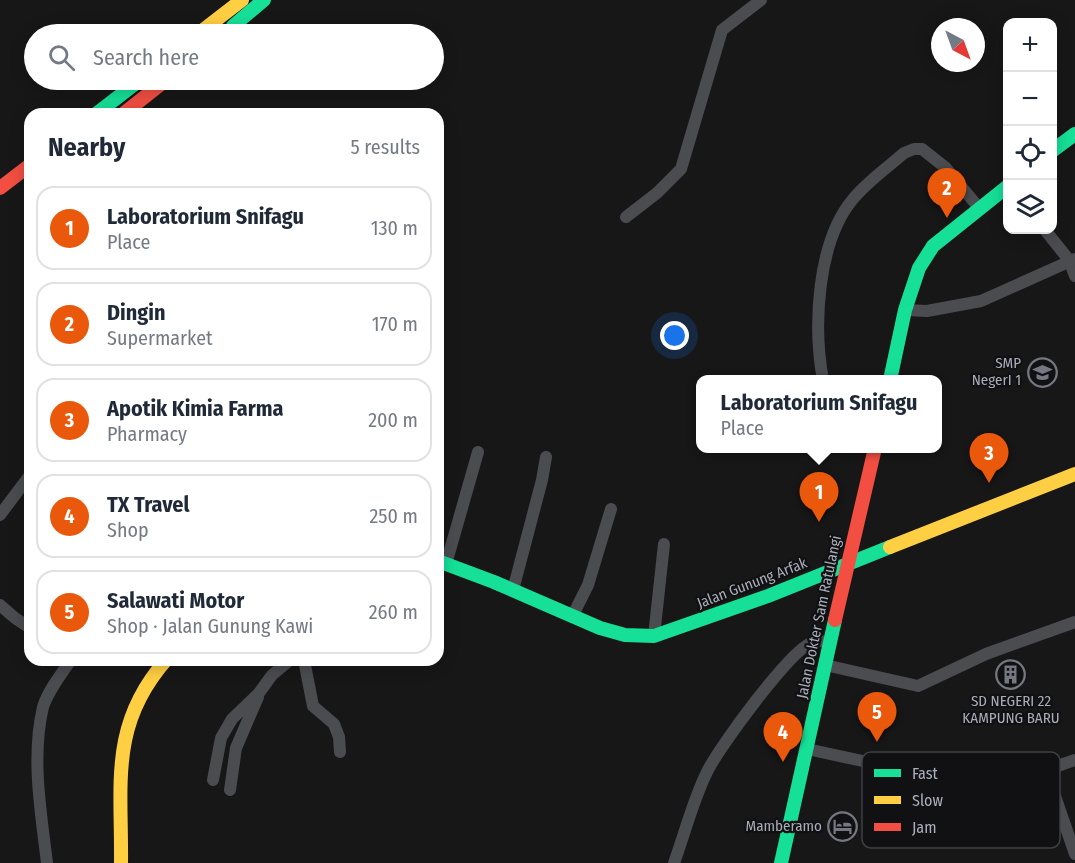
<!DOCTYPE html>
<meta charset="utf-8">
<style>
:root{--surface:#fff;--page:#f6f6f7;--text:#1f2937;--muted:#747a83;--line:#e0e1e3;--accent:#ea580c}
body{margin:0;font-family:"Fira Sans Condensed",sans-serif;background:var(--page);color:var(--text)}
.controls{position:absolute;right:18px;top:18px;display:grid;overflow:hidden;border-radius:12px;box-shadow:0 3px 15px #0003}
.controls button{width:54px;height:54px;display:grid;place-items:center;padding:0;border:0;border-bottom:2px solid var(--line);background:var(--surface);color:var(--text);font:30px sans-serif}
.compass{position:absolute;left:931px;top:18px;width:54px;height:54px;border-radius:50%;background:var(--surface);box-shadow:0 3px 15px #0003;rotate:139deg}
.you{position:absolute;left:675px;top:336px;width:21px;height:21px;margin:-15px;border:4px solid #fff;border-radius:50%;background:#1a73e8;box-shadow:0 0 0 9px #1a73e833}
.badge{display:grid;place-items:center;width:39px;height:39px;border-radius:50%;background:var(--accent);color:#fff;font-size:20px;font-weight:700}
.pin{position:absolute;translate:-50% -50px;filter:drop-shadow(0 2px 3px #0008)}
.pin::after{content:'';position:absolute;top:32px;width:21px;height:18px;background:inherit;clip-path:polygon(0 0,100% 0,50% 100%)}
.popup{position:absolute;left:696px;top:375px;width:246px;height:78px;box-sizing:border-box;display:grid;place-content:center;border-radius:12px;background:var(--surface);filter:drop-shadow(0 2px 4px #0005);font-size:20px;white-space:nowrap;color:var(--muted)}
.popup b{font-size:22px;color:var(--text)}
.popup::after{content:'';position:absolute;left:50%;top:100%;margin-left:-12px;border:12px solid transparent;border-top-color:var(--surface)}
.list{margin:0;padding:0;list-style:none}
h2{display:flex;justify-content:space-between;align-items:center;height:78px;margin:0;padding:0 24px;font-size:26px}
h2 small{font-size:20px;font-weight:400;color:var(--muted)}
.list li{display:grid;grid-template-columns:39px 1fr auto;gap:18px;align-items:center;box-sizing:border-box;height:84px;margin:0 12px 12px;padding:0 12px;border:2px solid var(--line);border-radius:18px}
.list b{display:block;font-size:22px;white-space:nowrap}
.list p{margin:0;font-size:20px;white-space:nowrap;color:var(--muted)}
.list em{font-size:20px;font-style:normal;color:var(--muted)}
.icon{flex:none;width:33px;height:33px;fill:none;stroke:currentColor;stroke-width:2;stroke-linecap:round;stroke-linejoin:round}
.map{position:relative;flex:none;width:1075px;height:863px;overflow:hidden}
.search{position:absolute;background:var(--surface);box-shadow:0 3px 15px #0003;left:24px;top:24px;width:420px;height:66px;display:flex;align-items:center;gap:15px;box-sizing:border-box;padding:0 21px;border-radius:33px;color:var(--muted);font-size:22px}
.panel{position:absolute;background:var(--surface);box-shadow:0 3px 15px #0003;left:24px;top:108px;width:420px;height:558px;border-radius:18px}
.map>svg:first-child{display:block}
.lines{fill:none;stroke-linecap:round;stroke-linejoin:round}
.street{stroke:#4b4c50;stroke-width:12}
.fast{stroke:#16e098;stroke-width:14}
.slow{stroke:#ffcf43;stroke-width:14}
.jam{stroke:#f24e42;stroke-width:14}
.labels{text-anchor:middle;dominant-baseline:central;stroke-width:4.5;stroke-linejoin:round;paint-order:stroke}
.poi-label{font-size:15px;fill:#a8adb8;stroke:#111113;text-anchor:end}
.street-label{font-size:15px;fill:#a8adb8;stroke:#111113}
.key{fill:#111113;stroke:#3e4045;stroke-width:1.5}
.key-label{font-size:16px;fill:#a8adb8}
</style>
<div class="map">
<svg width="1075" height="863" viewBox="0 0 1075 863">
<rect width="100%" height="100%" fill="#171717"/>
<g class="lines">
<!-- street -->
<g class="street">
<path d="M626,217L657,193L681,169L722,30L761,0"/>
<path d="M1045,230L1069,260L1075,276"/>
<path d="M905,310L927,311L981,301L1075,259"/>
<path d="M823,380C813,326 817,242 853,199C868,181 887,168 904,153L914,149H922L946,168L979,208"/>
<path d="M0,515L30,475"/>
<path d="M446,564L478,452"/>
<path d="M513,590L542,480L546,457"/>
<path d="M0,605L15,618L30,628"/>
<path d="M572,617L588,585L611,509"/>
<path d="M654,636L664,544"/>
<path d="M304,660L313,706L334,724L339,737L340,752"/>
<path d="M825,665L918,686L986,654L1075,622"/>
<path d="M807,749L900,769L977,781H998L1046,770L1075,760"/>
<path d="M1046,770L1075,854"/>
<path d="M213,780L221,738L232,719L259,693L272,675L290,660"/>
<path d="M230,790L236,748L258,697"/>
<path d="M47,863C41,812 31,758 43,707C48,691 61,674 71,660"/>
<path d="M674,863C685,833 693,800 707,772C719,747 789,652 811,643C817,640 824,641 830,642"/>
</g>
<!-- fast -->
<g class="fast">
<path d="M233,26L264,0"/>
<path d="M96,114L140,80"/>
<path d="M1052,151L1075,134"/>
<path d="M890,380L905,310L919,268L933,246L1008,186"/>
<path d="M438,561L494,582L600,628L625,635L654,636L768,596L890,547"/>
<path d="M781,863L835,620"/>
</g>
<!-- slow -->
<g class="slow">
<path d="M198,34L242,0"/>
<path d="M890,547L1075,474"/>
<path d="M121,863C122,784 109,725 166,660"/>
</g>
<!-- jam -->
<g class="jam">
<path d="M123,114L166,80"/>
<path d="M0,188L30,165"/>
<path d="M835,620L875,448"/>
</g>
</g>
<!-- icons -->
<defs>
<symbol id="school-ring" viewBox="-11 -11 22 22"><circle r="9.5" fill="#111113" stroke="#757880" stroke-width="1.5"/><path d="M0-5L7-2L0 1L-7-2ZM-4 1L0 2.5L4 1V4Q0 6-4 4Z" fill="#757880"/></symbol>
<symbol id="building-ring" viewBox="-11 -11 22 22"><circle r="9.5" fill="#111113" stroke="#757880" stroke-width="1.5"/><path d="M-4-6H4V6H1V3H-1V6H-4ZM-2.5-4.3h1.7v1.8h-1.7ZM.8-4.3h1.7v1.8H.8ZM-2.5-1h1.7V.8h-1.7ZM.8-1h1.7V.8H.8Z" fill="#757880"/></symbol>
<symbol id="hotel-ring" viewBox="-11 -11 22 22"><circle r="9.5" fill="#111113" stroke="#757880" stroke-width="1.5"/><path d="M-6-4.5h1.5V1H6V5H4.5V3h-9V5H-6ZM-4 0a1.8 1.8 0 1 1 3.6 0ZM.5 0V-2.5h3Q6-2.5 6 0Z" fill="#757880"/></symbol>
</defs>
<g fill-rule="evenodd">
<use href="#school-ring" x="1026" y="356" width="33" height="33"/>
<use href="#building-ring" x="994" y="658" width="33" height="33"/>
<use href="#hotel-ring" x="826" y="810" width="33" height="33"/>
</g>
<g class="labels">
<!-- poi labels -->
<g class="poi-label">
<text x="1021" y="363">SMP<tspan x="1021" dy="17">NegerI 1</tspan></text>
<text x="1011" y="701" text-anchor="middle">SD NEGERI 22<tspan x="1011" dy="17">KAMPUNG BARU</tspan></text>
<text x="822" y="826">Mamberamo</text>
</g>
<!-- street labels -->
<g class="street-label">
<text transform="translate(752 583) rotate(-21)">Jalan Gunung Arfak</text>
<text transform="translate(819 617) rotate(-78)">Jalan Dokter Sam Ratulangi</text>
</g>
</g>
<!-- legend -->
<rect x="862" y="752" width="198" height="96" rx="9" class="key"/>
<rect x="874" y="769" width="27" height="8" fill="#16e098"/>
<rect x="874" y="796" width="27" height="8" fill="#ffcf43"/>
<rect x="874" y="823" width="27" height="8" fill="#f24e42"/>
<g class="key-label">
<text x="912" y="779">Fast</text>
<text x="912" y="806">Slow</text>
<text x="912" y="833">Jam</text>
</g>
</svg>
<div class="controls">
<button>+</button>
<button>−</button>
<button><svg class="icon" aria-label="locate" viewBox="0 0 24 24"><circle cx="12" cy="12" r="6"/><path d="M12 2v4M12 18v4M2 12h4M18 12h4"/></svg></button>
<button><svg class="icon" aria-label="layers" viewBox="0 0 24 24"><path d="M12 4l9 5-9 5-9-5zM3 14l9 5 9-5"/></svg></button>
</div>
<svg class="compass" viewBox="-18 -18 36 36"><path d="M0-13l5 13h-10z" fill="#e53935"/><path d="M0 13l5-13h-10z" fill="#747a83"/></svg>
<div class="you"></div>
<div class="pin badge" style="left:819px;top:522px">1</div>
<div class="popup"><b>Laboratorium Snifagu</b>Place</div>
<div class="pin badge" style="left:947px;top:218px">2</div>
<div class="pin badge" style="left:989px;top:483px">3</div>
<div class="pin badge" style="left:783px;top:762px">4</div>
<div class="pin badge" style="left:877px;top:742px">5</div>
<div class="search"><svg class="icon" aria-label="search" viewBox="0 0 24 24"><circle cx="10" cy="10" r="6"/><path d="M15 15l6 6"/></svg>Search here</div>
<section class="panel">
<h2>Nearby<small>5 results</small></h2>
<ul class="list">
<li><span class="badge">1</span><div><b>Laboratorium Snifagu</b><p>Place</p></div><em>130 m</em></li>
<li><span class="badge">2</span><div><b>Dingin</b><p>Supermarket</p></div><em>170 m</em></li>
<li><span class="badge">3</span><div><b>Apotik Kimia Farma</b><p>Pharmacy</p></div><em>200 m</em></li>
<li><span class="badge">4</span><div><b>TX Travel</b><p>Shop</p></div><em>250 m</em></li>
<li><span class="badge">5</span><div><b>Salawati Motor</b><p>Shop · Jalan Gunung Kawi</p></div><em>260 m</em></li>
</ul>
</section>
</div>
